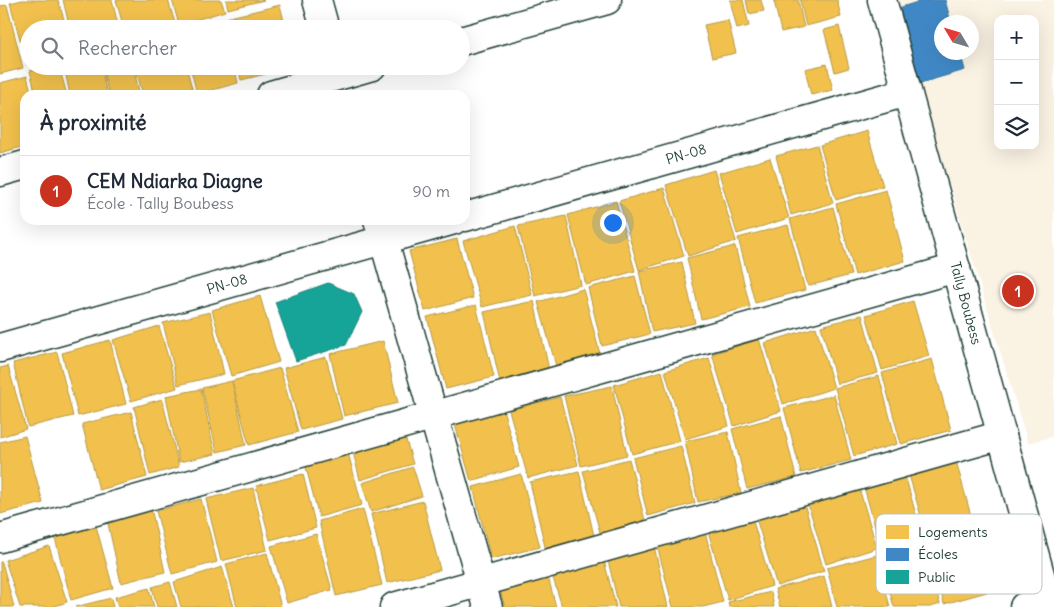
<!DOCTYPE html>
<html lang="fr">
<meta charset="utf-8">
<style>
:root{--surface:#fff;--page:#f2f2f3;--text:#1f2937;--muted:#747a83;--line:#e0e1e3;--accent:#c8321e}
body{margin:0;font-family:Delius,sans-serif;background:var(--page);color:var(--text)}
.controls{position:absolute;right:15px;top:15px;display:grid;overflow:hidden;border-radius:10px;box-shadow:0 5px 20px #0002}
.controls button{width:45px;height:45px;display:grid;place-items:center;padding:0;border:0;border-bottom:1px solid var(--line);background:var(--surface);color:var(--text);font:25px sans-serif}
.compass{position:absolute;left:934px;top:15px;width:45px;height:45px;border-radius:50%;background:var(--surface);box-shadow:0 5px 20px #0002;rotate:308deg}
.you{position:absolute;left:612px;top:222px;width:18px;height:18px;margin:-12px;border:4px solid #fff;border-radius:50%;background:#1a73e8;box-shadow:0 0 0 8px #1a73e833}
.badge{display:grid;place-items:center;width:32px;height:32px;border-radius:50%;background:var(--accent);color:#fff;font-size:16px;font-weight:700}
.pin{position:absolute;translate:-50% -50%;border:2px solid #fff;box-shadow:0 1px 5px #0006}
.list{margin:0;padding:0;list-style:none}
h2{display:flex;justify-content:space-between;align-items:center;height:65px;margin:0;padding:0 20px;font-size:21px}
h2 small{font-size:16px;font-weight:400;color:var(--muted)}
.list li{display:grid;grid-template-columns:32px 1fr auto;gap:15px;align-items:center;box-sizing:border-box;height:70px;padding:0 20px;border-top:1px solid var(--line)}
.list b{display:block;font-size:19px;white-space:nowrap}
.list p{margin:0;font-size:16px;white-space:nowrap;color:var(--muted)}
.list em{font-size:16px;font-style:normal;color:var(--muted)}
.icon{flex:none;width:28px;height:28px;fill:none;stroke:currentColor;stroke-width:2;stroke-linecap:round;stroke-linejoin:round}
.map{position:relative;flex:none;width:1054px;height:607px;overflow:hidden}
.search{position:absolute;background:var(--surface);box-shadow:0 5px 20px #0002;left:20px;top:20px;width:450px;height:55px;display:flex;align-items:center;gap:12px;box-sizing:border-box;padding:0 18px;border-radius:28px;color:var(--muted);font-size:19px}
.panel{position:absolute;background:var(--surface);box-shadow:0 5px 20px #0002;left:20px;top:90px;width:450px;height:135px;border-radius:15px}
.map>svg:first-child{display:block}
.built{fill:#faf2e3;fill-rule:evenodd}
.homes{fill:#f2c14e;stroke:#b39946}
.schools{fill:#3f88c5;stroke:#35729a}
.public{fill:#17a398;stroke:#19847a}
.lines{fill:none;stroke-linecap:round;stroke-linejoin:round}
.minor-casing{stroke:#1f3d34;stroke-width:31}
.tertiary-casing{stroke:#1f3d34;stroke-width:31}
.minor{stroke:#fff;stroke-width:28}
.tertiary{stroke:#fff;stroke-width:28}
.labels{text-anchor:middle;dominant-baseline:central;stroke-width:5;stroke-linejoin:round;paint-order:stroke}
.street-label{font-size:14px;fill:#1f3d34;stroke:#fff}
.key{fill:#fff;stroke:#bcc5c2;stroke-width:1}
.key-label{font-size:14px;fill:#1f3d34}
</style>
<div class="map">
<svg width="1054" height="607" viewBox="0 0 1054 607">
<rect width="100%" height="100%" fill="#fff"/>
<filter id="ink" filterUnits="userSpaceOnUse"><feTurbulence type="fractalNoise" baseFrequency=".02" numOctaves="2"/><feDisplacementMap in="SourceGraphic" scale="10" xChannelSelector="R" yChannelSelector="G"/><feConvolveMatrix kernelMatrix="1 2 1 2 8 2 1 2 1" color-interpolation-filters="sRGB"/></filter>
<g filter="url(#ink)">
<!-- built -->
<path class="built" d="M894,0H1054V436L1028,443ZM998,19H1035V146H998ZM942,22H972V52H942Z"/>
<!-- homes -->
<g class="homes">
<path d="M22,0H58L67,29H29V65H27L10,3Z"/>
<path d="M63,0H112L119,29H70Z"/>
<path d="M116,0H168L176,26L166,29H124Z"/>
<path d="M172,0H221L225,11L179,25Z"/>
<path d="M226,0H264L228,9Z"/>
<path d="M730,0H743L749,26L737,29Z"/>
<path d="M746,0H761L764,11L749,14Z"/>
<path d="M779,0H798L804,27L781,32L774,1Z"/>
<path d="M800,0H837L841,17L806,26Z"/>
<path d="M7,5L23,68L0,74V6Z"/>
<path d="M280,5L286,29H229L226,18Z"/>
<path d="M728,20L736,53L712,58L704,25Z"/>
<path d="M222,21L224,29H192Z"/>
<path d="M839,26L849,68L835,72L824,30Z"/>
<path d="M827,64L833,90L811,95L805,69Z"/>
<path d="M47,66H59L67,95H36L30,71Z"/>
<path d="M64,66H101L107,95H70Z"/>
<path d="M102,66H133L140,95H109Z"/>
<path d="M135,66H186L194,95H143Z"/>
<path d="M190,66H234L238,83L197,94Z"/>
<path d="M238,66H294L295,67L241,80Z"/>
<path d="M27,76L32,95H25V146L0,153V83Z"/>
<path d="M867,131L883,186L836,200L820,145Z"/>
<path d="M817,145L833,203L791,215L776,156Z"/>
<path d="M770,158L789,218L737,234L719,173Z"/>
<path d="M714,170L736,241L688,256L666,185Z"/>
<path d="M664,188L684,256L639,270L619,201Z"/>
<path d="M886,190L905,261L855,275L836,204Z"/>
<path d="M616,201L635,271L586,285L568,215Z"/>
<path d="M833,207L851,275L808,286L790,219Z"/>
<path d="M566,216L581,285L535,296L518,226Z"/>
<path d="M788,225L805,290L755,303L738,238Z"/>
<path d="M515,226L532,295L482,307L463,241Z"/>
<path d="M457,239L473,298L425,311L409,251Z"/>
<path d="M735,246L750,307L701,319L687,258Z"/>
<path d="M682,262L695,323L652,332L639,271Z"/>
<path d="M635,276L650,334L602,346L588,288Z"/>
<path d="M583,289L600,354L556,366L538,302Z"/>
<path d="M260,296L279,362L231,376L212,310Z"/>
<path d="M534,301L549,370L500,382L484,312Z"/>
<path d="M913,301L929,356L882,370L866,315Z"/>
<path d="M476,305L494,377L446,389L427,317Z"/>
<path d="M210,312L224,374L178,385L163,323Z"/>
<path d="M862,315L878,373L837,384L821,326Z"/>
<path d="M159,326L177,388L131,401L113,340Z"/>
<path d="M816,327L834,388L783,404L765,343Z"/>
<path d="M759,339L781,411L734,426L712,354Z"/>
<path d="M110,340L126,404L78,416L62,353Z"/>
<path d="M383,341L398,403L344,416L330,354Z"/>
<path d="M57,352L73,416L28,427L13,363Z"/>
<path d="M326,357L342,419L301,430L284,368Z"/>
<path d="M709,358L729,426L685,439L665,371Z"/>
<path d="M932,359L951,430L901,444L882,373Z"/>
<path d="M8,366L26,429L0,437V368Z"/>
<path d="M280,368L298,432L249,445L232,381Z"/>
<path d="M662,371L680,441L632,454L614,385Z"/>
<path d="M879,376L897,444L854,456L835,388Z"/>
<path d="M232,381L246,445L217,452L202,388Z"/>
<path d="M612,386L627,455L581,466L564,396Z"/>
<path d="M201,389L215,454L179,462L166,396Z"/>
<path d="M834,395L851,460L801,473L784,408Z"/>
<path d="M560,397L578,465L528,478L509,410Z"/>
<path d="M162,399L179,467L150,475L134,407Z"/>
<path d="M503,409L519,467L471,481L454,421Z"/>
<path d="M131,412L147,477L99,490L82,424Z"/>
<path d="M781,416L796,477L747,489L732,429Z"/>
<path d="M728,432L741,493L698,502L685,441Z"/>
<path d="M404,433L413,464L360,480L352,448Z"/>
<path d="M25,436L43,503L0,514V442Z"/>
<path d="M681,446L695,503L648,516L633,458Z"/>
<path d="M347,449L362,505L319,517L304,460Z"/>
<path d="M629,459L646,524L601,536L583,471Z"/>
<path d="M956,461L971,516L925,530L909,475Z"/>
<path d="M413,467L422,496L371,512L362,483Z"/>
<path d="M579,471L595,540L546,551L530,482Z"/>
<path d="M303,474L316,528L270,540L256,486Z"/>
<path d="M521,474L540,547L491,559L473,487Z"/>
<path d="M905,475L921,533L880,544L864,487Z"/>
<path d="M253,488L267,550L221,561L206,499Z"/>
<path d="M859,488L877,548L826,564L808,504Z"/>
<path d="M201,499L217,562L172,574L156,511Z"/>
<path d="M803,500L824,571L777,586L755,515Z"/>
<path d="M423,501L440,570L387,583L371,514Z"/>
<path d="M151,508L165,572L121,583L107,519Z"/>
<path d="M363,509L382,585L336,596L319,521Z"/>
<path d="M752,518L772,586L728,600L708,531Z"/>
<path d="M974,519L994,590L944,604L924,533Z"/>
<path d="M96,526L113,588L71,600L55,538Z"/>
<path d="M705,532L723,602L703,607H673L657,545Z"/>
<path d="M316,534L332,590L287,603L271,546Z"/>
<path d="M922,537L940,604L931,607H894L878,549Z"/>
<path d="M49,546L67,602L52,607H20L5,560Z"/>
<path d="M654,546L668,607H619L607,556Z"/>
<path d="M267,553L281,607H237L226,564Z"/>
<path d="M877,555L890,607H837L827,568Z"/>
<path d="M603,557L616,607H562L551,571Z"/>
<path d="M0,562H2L14,607H0Z"/>
<path d="M222,567L234,607H181L174,582Z"/>
<path d="M546,569L556,607H505L497,581Z"/>
<path d="M824,576L832,607H780L775,589Z"/>
<path d="M170,582L177,607H157L152,587Z"/>
<path d="M149,588L154,607H118L115,597Z"/>
<path d="M771,592L774,607H729L728,602Z"/>
<path d="M111,598L113,607H75Z"/>
</g>
<!-- schools -->
<path class="schools" d="M924,0H945L951,22H942V52H960L965,70L917,84L895,9Z"/>
<!-- public -->
<path class="public" d="M328,283L354,294L362,312L346,345L296,361L275,302Z"/>
<g class="lines">
<defs>
<g id="minor">
<path d="M317,0L325,29"/>
<path d="M461,41L607,0"/>
<path d="M271,95L372,66"/>
<path d="M0,172L25,165"/>
<path d="M465,217L907,92"/>
<path d="M378,220L488,607"/>
<path d="M0,348L454,220"/>
<path d="M0,538L956,268"/>
<path d="M394,607L1002,435"/>
<path d="M1024,607L1048,600"/>
</g>
<path id="tertiary" d="M882,0L1049,607"/>
</defs>
<!-- minor casing -->
<use href="#minor" class="minor-casing"/>
<!-- tertiary casing -->
<use href="#tertiary" class="tertiary-casing"/>
<!-- minor -->
<use href="#minor" class="minor"/>
<!-- tertiary -->
<use href="#tertiary" class="tertiary"/>
</g>
</g>
<g class="labels">
<!-- street labels -->
<g class="street-label">
<text transform="translate(686 154) rotate(-16)">PN-08</text>
<text transform="translate(227 284) rotate(-16)">PN-08</text>
<text transform="translate(966 303) rotate(75)">Tally Boubess</text>
</g>
</g>
<!-- legend -->
<rect x="876" y="514" width="166" height="80" rx="8" class="key"/>
<rect x="886" y="525" width="23" height="14" fill="#f2c14e"/>
<rect x="886" y="548" width="23" height="13" fill="#3f88c5"/>
<rect x="886" y="570" width="23" height="14" fill="#17a398"/>
<g class="key-label">
<text x="918" y="537">Logements</text>
<text x="918" y="559">Écoles</text>
<text x="918" y="582">Public</text>
</g>
</svg>
<div class="controls">
<button>+</button>
<button>−</button>
<button><svg class="icon" aria-label="layers" viewBox="0 0 24 24"><path d="M12 4l9 5-9 5-9-5zM3 14l9 5 9-5"/></svg></button>
</div>
<svg class="compass" viewBox="-18 -18 36 36"><path d="M0-13l5 13h-10z" fill="#e53935"/><path d="M0 13l5-13h-10z" fill="#747a83"/></svg>
<div class="you"></div>
<div class="pin badge" style="left:1018px;top:291px">1</div>
<div class="search"><svg class="icon" aria-label="search" viewBox="0 0 24 24"><circle cx="10" cy="10" r="6"/><path d="M15 15l6 6"/></svg>Rechercher</div>
<section class="panel">
<h2>À proximité<small></small></h2>
<ul class="list">
<li><span class="badge">1</span><div><b>CEM Ndiarka Diagne</b><p>École · Tally Boubess</p></div><em>90 m</em></li>
</ul>
</section>
</div>
